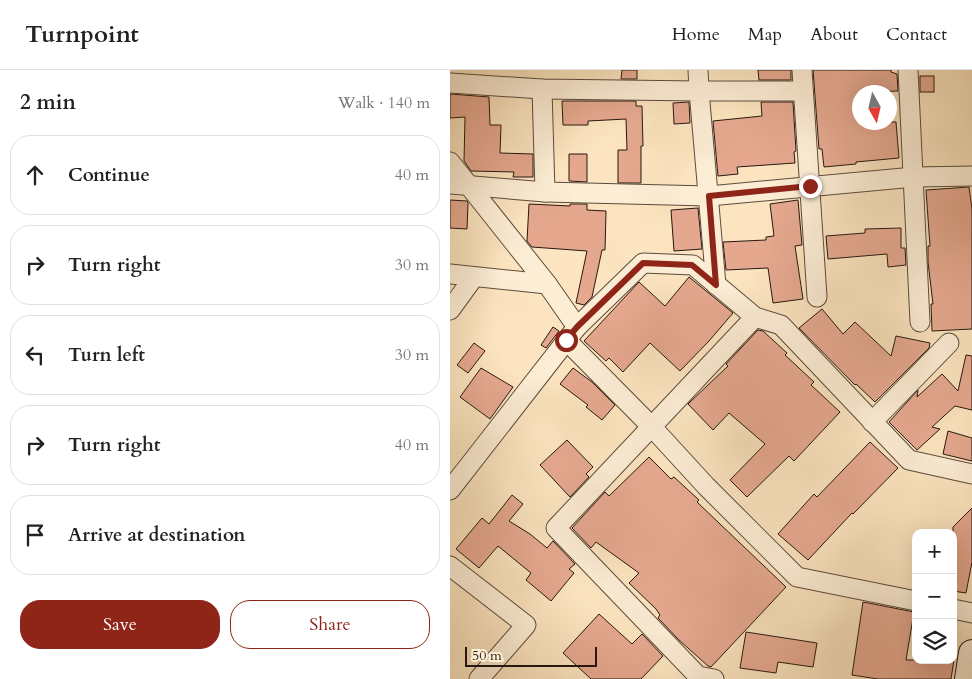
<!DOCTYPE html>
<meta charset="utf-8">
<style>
:root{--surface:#fff;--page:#f2f2f2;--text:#222;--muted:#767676;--line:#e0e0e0;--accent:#8f2418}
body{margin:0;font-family:Cardo,serif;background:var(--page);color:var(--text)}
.controls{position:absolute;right:15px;bottom:15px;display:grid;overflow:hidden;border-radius:10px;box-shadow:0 5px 20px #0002}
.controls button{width:45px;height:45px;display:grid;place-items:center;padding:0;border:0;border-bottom:1px solid var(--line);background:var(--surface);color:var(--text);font:25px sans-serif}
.compass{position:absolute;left:402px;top:15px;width:45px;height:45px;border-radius:50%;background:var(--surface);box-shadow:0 5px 20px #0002;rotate:172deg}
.scale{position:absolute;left:15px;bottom:12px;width:132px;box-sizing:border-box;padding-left:5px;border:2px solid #271810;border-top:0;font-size:14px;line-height:18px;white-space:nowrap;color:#271810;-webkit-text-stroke:4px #fcedd5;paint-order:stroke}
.stop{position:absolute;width:15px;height:15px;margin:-11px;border:4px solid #8f2418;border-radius:50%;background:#fff}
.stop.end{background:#8f2418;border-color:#fff;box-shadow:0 1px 5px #0008}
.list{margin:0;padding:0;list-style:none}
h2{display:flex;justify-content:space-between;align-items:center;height:65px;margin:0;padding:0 20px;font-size:21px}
h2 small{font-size:16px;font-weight:400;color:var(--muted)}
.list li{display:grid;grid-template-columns:32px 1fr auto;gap:15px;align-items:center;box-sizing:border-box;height:80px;margin:0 10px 10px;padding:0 10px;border:1px solid var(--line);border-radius:20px}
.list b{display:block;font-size:19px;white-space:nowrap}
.list em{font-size:16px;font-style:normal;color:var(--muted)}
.actions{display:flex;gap:10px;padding:15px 20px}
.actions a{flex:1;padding:11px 0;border:1px solid var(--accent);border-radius:20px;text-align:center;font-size:18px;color:var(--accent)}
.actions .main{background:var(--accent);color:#fff}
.icon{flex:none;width:28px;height:28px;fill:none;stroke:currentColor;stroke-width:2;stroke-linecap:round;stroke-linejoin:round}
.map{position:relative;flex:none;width:522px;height:609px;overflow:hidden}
header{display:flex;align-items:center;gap:30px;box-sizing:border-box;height:70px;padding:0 25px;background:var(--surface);border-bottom:1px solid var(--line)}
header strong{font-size:24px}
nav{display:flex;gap:28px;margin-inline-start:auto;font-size:18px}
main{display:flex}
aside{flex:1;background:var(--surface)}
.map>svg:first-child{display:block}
.building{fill:#e5a88f;stroke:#271810}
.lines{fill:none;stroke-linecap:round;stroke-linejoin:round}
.street-casing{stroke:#5c4b3c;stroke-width:21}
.secondary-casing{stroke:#271810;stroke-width:28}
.street{stroke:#fcedd5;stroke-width:19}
.secondary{stroke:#fcedd5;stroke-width:26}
.route{stroke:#8f2418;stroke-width:6}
</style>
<header>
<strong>Turnpoint</strong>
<nav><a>Home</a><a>Map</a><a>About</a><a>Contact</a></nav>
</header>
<main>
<aside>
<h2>2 min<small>Walk · 140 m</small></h2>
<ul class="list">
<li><svg class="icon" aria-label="ahead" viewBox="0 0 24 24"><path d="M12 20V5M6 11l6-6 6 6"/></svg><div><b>Continue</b></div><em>40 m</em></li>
<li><svg class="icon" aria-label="right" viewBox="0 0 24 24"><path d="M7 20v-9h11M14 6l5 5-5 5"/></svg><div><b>Turn right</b></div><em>30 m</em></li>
<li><svg class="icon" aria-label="left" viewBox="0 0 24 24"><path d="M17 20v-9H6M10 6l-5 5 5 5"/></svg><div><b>Turn left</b></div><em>30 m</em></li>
<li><svg class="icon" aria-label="right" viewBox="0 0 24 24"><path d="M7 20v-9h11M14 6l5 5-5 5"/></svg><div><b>Turn right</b></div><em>40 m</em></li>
<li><svg class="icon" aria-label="arrive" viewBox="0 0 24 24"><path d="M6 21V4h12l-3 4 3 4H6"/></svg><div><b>Arrive at destination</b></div></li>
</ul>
<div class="actions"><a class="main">Save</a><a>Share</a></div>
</aside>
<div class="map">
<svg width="522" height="609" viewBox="0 0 522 609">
<rect width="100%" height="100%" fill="#fbe4bf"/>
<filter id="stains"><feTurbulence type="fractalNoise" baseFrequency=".004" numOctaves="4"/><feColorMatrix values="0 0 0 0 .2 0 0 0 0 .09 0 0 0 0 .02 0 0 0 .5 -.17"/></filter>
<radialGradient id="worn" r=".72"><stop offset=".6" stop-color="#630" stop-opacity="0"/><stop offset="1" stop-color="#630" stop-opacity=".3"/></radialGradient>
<!-- building -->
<g class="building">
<path d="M172,0H187V9H171Z"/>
<path d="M308,0H341V10H309Z"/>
<path d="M363,0H441V2L447,4L448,21L410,22V52H446L449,88L406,92V94L374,97L372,79H369Z"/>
<rect x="470" y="6" width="14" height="16"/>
<path d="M0,24L39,27L40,55H51L50,83L83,84V107H63L64,102L21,101L14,91L15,47L0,48Z"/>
<path d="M112,31H186V36H192L193,76H191V113H168V80H177L176,49L138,51V55H113Z"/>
<path d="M239,32L240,53L224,54L223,33Z"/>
<path d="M311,32H343L346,81L344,82L345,93L287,97L288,104L268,106L263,51L312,46Z"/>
<path d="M119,84H137V112L119,111Z"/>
<path d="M519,117L522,139V259L482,261L481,234H483L478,192V176H480L476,120Z"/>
<path d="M0,130L17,131L18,133L17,159L0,158Z"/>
<path d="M348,130L352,175L345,176L353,229L323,233L318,198L276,200L273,172L316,170V167L324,166L320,134Z"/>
<path d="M79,134L120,136V134H137V140L156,141L155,180H152L142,227L134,235L126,233L137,181L82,177L77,171Z"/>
<path d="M248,138L252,179L224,181L221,140Z"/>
<path d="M451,158V178H455L456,195L438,197L437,184L378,189L376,166L415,163V159Z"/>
<path d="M239,207L283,243L259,271L230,301L200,273L173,302L159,288L156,291L134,271L189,212L215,236Z"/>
<path d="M372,239L393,264L405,252L441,286L446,266L480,273L479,278L425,332L406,314L405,315L349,258Z"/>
<path d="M103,257L109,261L96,278L91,275Z"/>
<path d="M308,260L313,261L337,283L335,285L364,312L361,315L390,342L344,391L339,386L297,427L280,410L315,374L279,343L263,360L238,334L278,296L276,294Z"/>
<path d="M24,273L35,281L18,303L7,295Z"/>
<path d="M516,285L522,286V340L505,336L482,357L490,359L467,380L439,352L468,320L467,327L492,304L508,321Z"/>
<path d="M31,298L63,317L40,349L10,327Z"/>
<path d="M123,298L142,312L165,335L152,350L136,337L138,335L110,314Z"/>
<path d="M498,361L522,368V391L493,384Z"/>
<path d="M117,370L143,397L136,404L139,407L120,427L90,395Z"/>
<path d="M420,372L448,398L403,444L402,443L358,490L328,464L364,424L367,427Z"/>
<path d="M199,387L221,409L224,407L249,430L247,432L336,517L261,597L258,596L229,570L208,548L210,545L206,539L179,513L189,503L146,472L141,478L122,458L155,422L159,426Z"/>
<path d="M62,425L73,434L59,451L80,464L97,478L103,471L125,494L119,499L124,503L101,531L76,510L81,503L48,476L29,498L6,479L32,448L39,454Z"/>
<path d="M522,438V492L516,523L503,521V457Z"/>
<path d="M413,532L464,542L456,590H504L501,609H428L402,605Z"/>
<path d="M149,544L182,574L192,564L213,586L191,609H141L113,583Z"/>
<path d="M296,562L367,573L363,597L328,592L326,603L290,598Z"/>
</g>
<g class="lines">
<defs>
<g id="street">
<path d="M248,0L249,21H353"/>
<path d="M352,0L367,227"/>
<path d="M458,0L470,252"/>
<path d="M0,13L92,19L249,21L266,215"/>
<path d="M92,19L95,122"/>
<path d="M0,92L97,214L127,257"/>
<path d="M0,114L95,122L259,126L464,107L522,106"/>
<path d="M0,204L97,214"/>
<path d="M0,240L24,207"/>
<path d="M116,270L201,356L256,416L347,507L466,531"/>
<path d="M422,352L499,273"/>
<path d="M0,420L127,257L193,193L243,195L305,247L331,255L459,390L522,404"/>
<path d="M0,496L76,555L29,609"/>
<path d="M503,539L522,543"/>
<path d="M264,609L248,606L106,458L305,247"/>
</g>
<path id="secondary" d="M518,609L522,583"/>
</defs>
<!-- street casing -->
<use href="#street" class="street-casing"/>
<!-- secondary casing -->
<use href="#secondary" class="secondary-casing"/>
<!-- street -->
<use href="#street" class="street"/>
<!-- secondary -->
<use href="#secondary" class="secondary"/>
</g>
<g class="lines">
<!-- route -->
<path class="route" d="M116,270L127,257L193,193L242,195L266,215L259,126L360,116"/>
</g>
<rect width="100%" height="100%" filter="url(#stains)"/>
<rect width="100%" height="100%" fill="url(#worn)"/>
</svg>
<div class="controls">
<button>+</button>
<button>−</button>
<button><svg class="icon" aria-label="layers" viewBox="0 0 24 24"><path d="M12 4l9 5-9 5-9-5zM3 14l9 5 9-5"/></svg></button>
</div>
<svg class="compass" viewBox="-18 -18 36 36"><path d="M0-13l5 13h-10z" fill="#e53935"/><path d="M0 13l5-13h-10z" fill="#767676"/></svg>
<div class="scale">50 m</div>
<div class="stop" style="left:116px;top:270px"></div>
<div class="stop end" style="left:360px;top:116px"></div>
</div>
</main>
